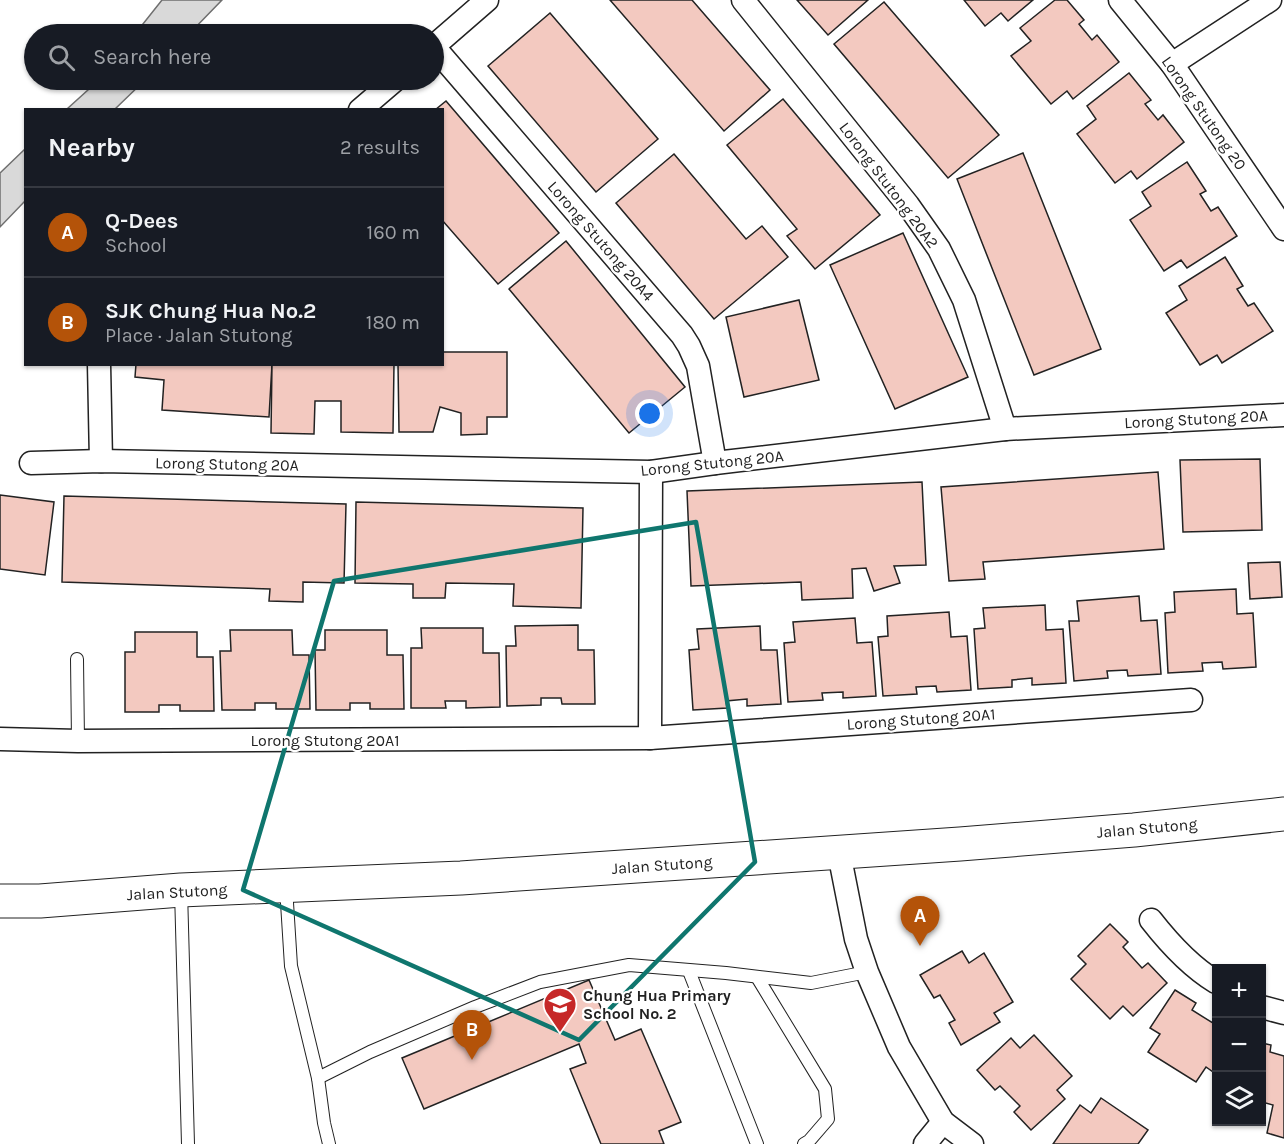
<!DOCTYPE html>
<meta charset="utf-8">
<style>
:root{--surface:#171b24;--page:#242831;--text:#f1f3f6;--muted:#9ea1a6;--line:#363941;--accent:#b45309}
body{margin:0;font-family:Karla,sans-serif;background:var(--page);color:var(--text)}
.controls{position:absolute;right:18px;bottom:18px;display:grid;overflow:hidden;border-radius:0px;box-shadow:0 2px 4px #0004}
.controls button{width:54px;height:54px;display:grid;place-items:center;padding:0;border:0;border-bottom:2px solid var(--line);background:var(--surface);color:var(--text);font:30px sans-serif}
.you{position:absolute;left:650px;top:414px;width:21px;height:21px;margin:-15px;border:4px solid #fff;border-radius:50%;background:#1a73e8;box-shadow:0 0 0 9px #1a73e833}
.badge{display:grid;place-items:center;width:39px;height:39px;border-radius:50%;background:var(--accent);color:#fff;font-size:20px;font-weight:700}
.pin{position:absolute;translate:-50% -50px;filter:drop-shadow(0 2px 3px #0008)}
.pin::after{content:'';position:absolute;top:32px;width:21px;height:18px;background:inherit;clip-path:polygon(0 0,100% 0,50% 100%)}
.list{margin:0;padding:0;list-style:none}
h2{display:flex;justify-content:space-between;align-items:center;height:78px;margin:0;padding:0 24px;font-size:26px}
h2 small{font-size:20px;font-weight:400;color:var(--muted)}
.list li{display:grid;grid-template-columns:39px 1fr auto;gap:18px;align-items:center;box-sizing:border-box;height:90px;padding:0 24px;border-top:2px solid var(--line)}
.list b{display:block;font-size:22px;white-space:nowrap}
.list p{margin:0;font-size:20px;white-space:nowrap;color:var(--muted)}
.list em{font-size:20px;font-style:normal;color:var(--muted)}
.icon{flex:none;width:33px;height:33px;fill:none;stroke:currentColor;stroke-width:2;stroke-linecap:round;stroke-linejoin:round}
.map{position:relative;flex:none;width:1284px;height:1144px;overflow:hidden}
.search{position:absolute;background:var(--surface);box-shadow:0 2px 4px #0004;left:24px;top:24px;width:420px;height:66px;display:flex;align-items:center;gap:15px;box-sizing:border-box;padding:0 21px;border-radius:33px;color:var(--muted);font-size:22px}
.panel{position:absolute;background:var(--surface);box-shadow:0 2px 4px #0004;left:24px;top:108px;width:420px;height:258px;border-radius:0px}
.map>svg:first-child{display:block}
.water{fill:#d9d9d9;stroke:#6f6f6f;stroke-width:1.5}
.building{fill:#f3c9c0;stroke:#222;stroke-width:1.5}
.lines{fill:none;stroke-linecap:round;stroke-linejoin:round}
.lane-casing{stroke:#222;stroke-width:14}
.street-casing{stroke:#222;stroke-width:25}
.primary-casing{stroke:#222;stroke-width:35}
.lane{stroke:#fff;stroke-width:12}
.street{stroke:#fff;stroke-width:22}
.primary{stroke:#fff;stroke-width:33}
.marked{fill:none;stroke:#0f766e;stroke-width:4.5;stroke-linejoin:round}
.labels{text-anchor:middle;dominant-baseline:central;stroke-width:4.5;stroke-linejoin:round;paint-order:stroke}
.street-label{font-size:16px;fill:#222;stroke:#fff}
.poi-label{font-size:16px;font-weight:bold;fill:#222;stroke:#fff;text-anchor:start}
</style>
<div class="map">
<svg width="1284" height="1144" viewBox="0 0 1284 1144">
<rect width="100%" height="100%" fill="#fff"/>
<!-- water -->
<g class="water">
<path d="M162,0H222L189,34H135Z"/>
<path d="M99,80H145L115,109H67Z"/>
<path d="M25,149V201L0,227V173Z"/>
</g>
<!-- building -->
<g class="building">
<path d="M610,0H692L770,90L724,131Z"/>
<path d="M797,0H868L828,35Z"/>
<path d="M964,0H1033L1008,21L1001,13L985,26Z"/>
<path d="M1055,0H1067L1084,20L1079,24L1092,40L1097,35L1119,62L1073,99L1067,91L1051,104L1011,56L1031,41L1020,28Z"/>
<path d="M884,2L999,135L948,178L834,44Z"/>
<path d="M550,13L658,139L596,192L488,66Z"/>
<path d="M1129,73L1151,100L1145,104L1158,120L1163,115L1184,142L1137,179L1131,171L1115,183L1077,134L1096,119L1087,106Z"/>
<path d="M783,99L880,215L815,269L787,236L797,229L727,145Z"/>
<path d="M446,101L559,233L498,284L442,220V110H435Z"/>
<path d="M1023,153L1101,349L1034,375L957,179Z"/>
<path d="M674,154L746,239L762,226L788,257L714,319L616,203Z"/>
<path d="M1187,162L1206,191L1200,194L1211,211L1218,207L1237,236L1187,268L1181,260L1164,271L1130,220L1151,206L1142,192Z"/>
<path d="M903,233L968,377L895,409L830,265Z"/>
<path d="M566,241L685,387L629,433L509,289Z"/>
<path d="M1225,257L1243,286L1237,289L1248,306L1254,303L1273,331L1222,363L1217,355L1200,365L1166,313L1187,300L1179,286Z"/>
<path d="M799,300L819,380L744,397L726,317Z"/>
<path d="M442,352H507V417H487V434L461,435V413L440,407L433,432H399L398,364H442Z"/>
<path d="M136,364H272L269,417L162,410L164,380L135,377Z"/>
<path d="M272,364H394L393,433L341,432V401H315L314,434L271,433Z"/>
<path d="M1260,459L1262,530L1183,532L1180,460Z"/>
<path d="M1158,472L1164,549L983,562L985,579L949,581L941,487Z"/>
<path d="M922,482L926,565L894,566L900,583L874,591L866,568L852,569L853,598L802,600L801,582L691,586L687,491Z"/>
<path d="M0,495L54,502L45,575L0,569Z"/>
<path d="M64,496L346,504L344,583L303,582V602L269,601L270,589L62,582Z"/>
<path d="M356,502L583,508L581,608L513,606L514,584L446,583L445,598H413V584L355,583Z"/>
<path d="M1280,562L1282,597L1250,599L1248,563Z"/>
<path d="M1236,589L1237,614L1253,613L1256,667L1223,669L1222,662L1202,663L1203,671L1168,673L1165,613L1175,612L1174,592Z"/>
<path d="M1139,596L1141,621L1157,620L1161,674L1128,676L1127,670L1107,671L1108,678L1074,681L1069,621H1079L1077,601Z"/>
<path d="M1045,605L1046,630L1063,629L1066,683L1032,685V678L1012,680V687L978,689L974,629L985,628L983,608Z"/>
<path d="M949,612L951,637L967,636L971,690L937,692L936,686L916,687L917,694L883,696L878,637L888,636L887,616Z"/>
<path d="M855,618L857,643L872,642L876,696L843,698V692L822,693L823,700L788,702L784,643L795,642L793,622Z"/>
<path d="M578,625V650H594L595,704H562L561,698H541V705L507,706L506,646H516L515,626Z"/>
<path d="M760,626L761,650H777L781,704L747,706V699L726,701L727,708L693,710L689,650L699,649L697,629Z"/>
<path d="M421,628H483V653H499L500,707L466,708V701H445L446,708H411V648H422Z"/>
<path d="M230,630H292L293,655H309L310,709H276V703H255V710H222L220,651H231Z"/>
<path d="M325,630H387V655H403L404,709H370V703H350V710H316L315,650H325Z"/>
<path d="M135,632H197V657H213L214,711H180V705H159V712H125V652H135Z"/>
<path d="M1110,924L1128,942L1123,947L1142,968L1148,963L1167,983L1133,1016L1123,1006L1110,1019L1071,979L1086,964L1078,956Z"/>
<path d="M962,951L969,963L984,953L1013,1002L994,1013L1000,1022L961,1045L949,1023L955,1020L940,995L934,998L920,975Z"/>
<path d="M589,980L615,1040L641,1029L681,1122L659,1131L664,1144H601L570,1069L586,1063L579,1044L424,1109L402,1058Z"/>
<path d="M1175,990L1196,1003L1192,1010L1216,1025V1024V1074L1206,1067L1196,1082L1148,1052L1160,1034L1150,1028Z"/>
<path d="M1034,1035L1072,1076L1057,1090L1065,1099L1031,1130L1014,1112L1020,1106L1000,1086L995,1090L977,1070L1011,1038L1020,1048Z"/>
<path d="M1262,1043L1271,1045L1270,1052L1284,1056V1138L1267,1133L1273,1105L1262,1102Z"/>
<path d="M1101,1098L1148,1130L1138,1144H1053L1080,1105L1091,1113Z"/>
</g>
<g class="lines">
<defs>
<g id="lane">
<path d="M77,659L78,741"/>
<path d="M286,887L291,966L318,1078L324,1123L329,1144"/>
<path d="M181,891L188,1144"/>
<path d="M689,971L757,1144"/>
<path d="M757,977L825,1089L828,1119L809,1141L804,1144"/>
<path d="M318,1078L370,1052L475,1007L540,982L629,965L726,973L811,983L867,972"/>
</g>
<g id="street">
<path d="M743,0L908,205L939,249L964,300L1005,429"/>
<path d="M1120,0L1172,64L1284,229"/>
<path d="M434,46L487,0"/>
<path d="M434,47L682,335L689,346L698,366L715,463"/>
<path d="M1172,64L1270,0"/>
<path d="M360,110L395,80"/>
<path d="M99,364L101,461"/>
<path d="M31,463L101,461L651,472L715,463L1005,429L1284,415"/>
<path d="M650,738L651,472"/>
<path d="M0,739L78,741L650,738L1191,700"/>
<path d="M839,853L856,939L867,972L899,1047L943,1122L972,1144"/>
<path d="M1151,920C1169,943 1191,967 1216,982"/>
<path d="M1262,1007L1284,1013"/>
<path d="M925,1144L943,1122"/>
</g>
<path id="primary" d="M0,901H40L181,890L461,878L960,844L1134,830L1284,814"/>
</defs>
<!-- lane casing -->
<use href="#lane" class="lane-casing"/>
<!-- street casing -->
<use href="#street" class="street-casing"/>
<!-- primary casing -->
<use href="#primary" class="primary-casing"/>
<!-- lane -->
<use href="#lane" class="lane"/>
<!-- street -->
<use href="#street" class="street"/>
<!-- primary -->
<use href="#primary" class="primary"/>
</g>
<!-- marked area -->
<path class="marked" d="M696,522L755,862L579,1040L243,890L334,581Z"/>
<!-- icons -->
<defs>
<symbol id="school-pin" viewBox="-11 -11 22 30"><path d="M0 17L-7.5 6A9.5 9.5 0 1 1 7.5 6Z" fill="#c62828" stroke="#fff"/><path d="M0-5L7-2L0 1L-7-2ZM-4 1L0 2.5L4 1V4Q0 6-4 4Z" fill="#fff"/></symbol>
</defs>
<g fill-rule="evenodd">
<use href="#school-pin" x="541" y="985" width="38" height="52"/>
</g>
<g class="labels">
<!-- street labels -->
<g class="street-label">
<text transform="translate(1204 113) rotate(55)">Lorong Stutong 20</text>
<text transform="translate(889 185) rotate(53)">Lorong Stutong 20A2</text>
<text transform="translate(601 241) rotate(49)">Lorong Stutong 20A4</text>
<text transform="translate(1196 419) rotate(-3)">Lorong Stutong 20A</text>
<text transform="translate(712 463) rotate(-6)">Lorong Stutong 20A</text>
<text transform="translate(227 464) rotate(1)">Lorong Stutong 20A</text>
<text transform="translate(921 719) rotate(-4)">Lorong Stutong 20A1</text>
<text x="325" y="740">Lorong Stutong 20A1</text>
<text transform="translate(1147 828) rotate(-5)">Jalan Stutong</text>
<text transform="translate(662 865) rotate(-4)">Jalan Stutong</text>
<text transform="translate(177 892) rotate(-3)">Jalan Stutong</text>
</g>
<!-- poi labels -->
<g class="poi-label">
<text x="583" y="995">Chung Hua Primary<tspan x="583" dy="18">School No. 2</tspan></text>
</g>
</g>
</svg>
<div class="controls">
<button>+</button>
<button>−</button>
<button><svg class="icon" aria-label="layers" viewBox="0 0 24 24"><path d="M12 4l9 5-9 5-9-5zM3 14l9 5 9-5"/></svg></button>
</div>
<div class="you"></div>
<div class="pin badge" style="left:920px;top:946px">A</div>
<div class="pin badge" style="left:472px;top:1060px">B</div>
<div class="search"><svg class="icon" aria-label="search" viewBox="0 0 24 24"><circle cx="10" cy="10" r="6"/><path d="M15 15l6 6"/></svg>Search here</div>
<section class="panel">
<h2>Nearby<small>2 results</small></h2>
<ul class="list">
<li><span class="badge">A</span><div><b>Q-Dees</b><p>School</p></div><em>160 m</em></li>
<li><span class="badge">B</span><div><b>SJK Chung Hua No.2</b><p>Place · Jalan Stutong</p></div><em>180 m</em></li>
</ul>
</section>
</div>
